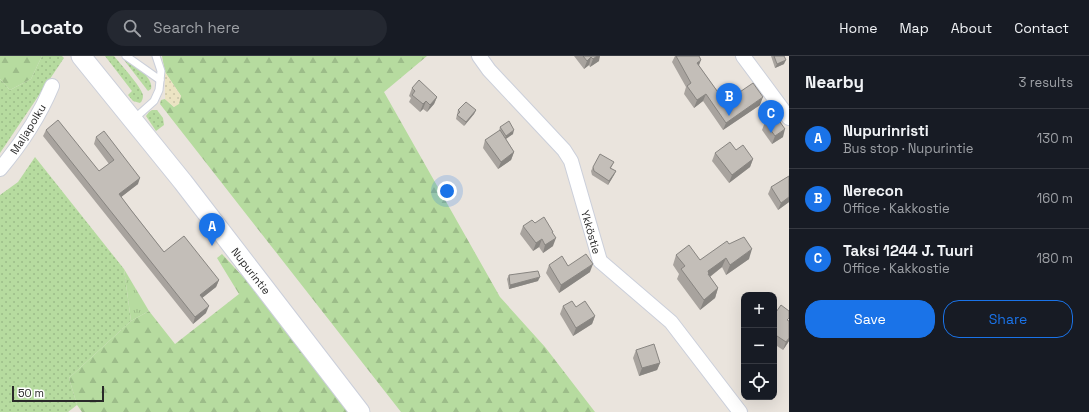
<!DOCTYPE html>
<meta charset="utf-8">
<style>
:root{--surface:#171b24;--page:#242831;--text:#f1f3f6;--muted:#9ea1a6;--line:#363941;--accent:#1a73e8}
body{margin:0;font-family:"Space Grotesk",sans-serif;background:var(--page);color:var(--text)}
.controls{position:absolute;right:12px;bottom:12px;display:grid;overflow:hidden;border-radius:8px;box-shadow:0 4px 16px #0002}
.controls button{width:36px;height:36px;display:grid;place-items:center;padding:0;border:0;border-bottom:1px solid var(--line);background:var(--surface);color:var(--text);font:20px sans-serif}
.scale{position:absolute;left:12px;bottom:10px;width:92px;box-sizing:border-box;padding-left:4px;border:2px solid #292929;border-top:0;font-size:11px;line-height:14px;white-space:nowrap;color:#292929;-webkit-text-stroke:3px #fff;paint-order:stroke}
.you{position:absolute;left:447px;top:135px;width:14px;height:14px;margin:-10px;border:3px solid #fff;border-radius:50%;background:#1a73e8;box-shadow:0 0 0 6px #1a73e833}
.badge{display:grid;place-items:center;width:26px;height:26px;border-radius:50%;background:var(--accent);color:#fff;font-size:13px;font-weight:700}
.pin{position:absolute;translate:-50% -33px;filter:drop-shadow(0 1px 2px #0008)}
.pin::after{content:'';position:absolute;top:21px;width:14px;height:12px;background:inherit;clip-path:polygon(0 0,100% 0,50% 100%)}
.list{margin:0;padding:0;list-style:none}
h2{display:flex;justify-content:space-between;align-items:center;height:52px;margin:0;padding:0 16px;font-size:17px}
h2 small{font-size:13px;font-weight:400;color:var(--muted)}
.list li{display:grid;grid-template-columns:26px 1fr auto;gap:12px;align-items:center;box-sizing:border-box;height:60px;padding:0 16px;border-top:1px solid var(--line)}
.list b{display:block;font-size:15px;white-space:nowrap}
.list p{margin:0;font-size:13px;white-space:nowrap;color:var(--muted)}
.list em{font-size:13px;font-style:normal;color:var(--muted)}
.actions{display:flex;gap:8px;padding:12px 16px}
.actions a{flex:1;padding:9px 0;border:1px solid var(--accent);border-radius:16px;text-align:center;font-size:14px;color:var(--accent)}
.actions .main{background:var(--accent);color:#fff}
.icon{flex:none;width:22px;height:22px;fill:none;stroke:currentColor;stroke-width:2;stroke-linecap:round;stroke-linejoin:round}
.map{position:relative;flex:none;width:789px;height:356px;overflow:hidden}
header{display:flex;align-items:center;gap:24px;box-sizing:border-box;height:56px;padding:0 20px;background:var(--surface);border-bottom:1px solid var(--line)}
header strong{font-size:19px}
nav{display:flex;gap:22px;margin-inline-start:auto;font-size:14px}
.search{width:280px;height:36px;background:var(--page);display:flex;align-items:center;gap:10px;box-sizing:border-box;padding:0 14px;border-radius:22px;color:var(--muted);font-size:15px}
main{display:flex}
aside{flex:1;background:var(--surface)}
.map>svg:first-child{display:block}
.grass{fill:url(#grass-dots)}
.forest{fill:url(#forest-firs)}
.sand{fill:url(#sand-dots)}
.park{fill:url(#park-tufts)}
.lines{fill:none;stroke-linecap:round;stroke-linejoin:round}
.service-casing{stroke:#cbcfda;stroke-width:9}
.minor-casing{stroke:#cbcfda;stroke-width:16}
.secondary-casing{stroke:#cbcfda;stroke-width:21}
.service{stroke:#fff;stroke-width:7}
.minor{stroke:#fff;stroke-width:14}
.secondary{stroke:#fff;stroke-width:19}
.wall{fill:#a8a39e}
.shaded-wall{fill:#888581}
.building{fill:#c3beb8;stroke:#888581}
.labels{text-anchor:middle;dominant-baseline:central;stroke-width:3;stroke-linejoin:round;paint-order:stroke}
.street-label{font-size:11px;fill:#292929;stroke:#fff}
</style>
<header>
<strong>Locato</strong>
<div class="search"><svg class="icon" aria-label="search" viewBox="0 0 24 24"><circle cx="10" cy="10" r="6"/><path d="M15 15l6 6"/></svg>Search here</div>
<nav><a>Home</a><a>Map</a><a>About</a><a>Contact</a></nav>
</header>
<main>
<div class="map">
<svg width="789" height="356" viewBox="0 0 789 356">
<defs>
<pattern id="grass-dots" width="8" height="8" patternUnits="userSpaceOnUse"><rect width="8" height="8" fill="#b6db9f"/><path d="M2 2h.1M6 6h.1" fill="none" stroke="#9cbc89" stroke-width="1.8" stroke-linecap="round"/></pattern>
<pattern id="forest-firs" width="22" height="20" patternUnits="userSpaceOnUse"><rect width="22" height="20" fill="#b6db9f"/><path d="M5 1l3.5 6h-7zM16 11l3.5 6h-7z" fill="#9cbc89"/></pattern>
<pattern id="sand-dots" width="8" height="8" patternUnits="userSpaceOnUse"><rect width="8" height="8" fill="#ece4c3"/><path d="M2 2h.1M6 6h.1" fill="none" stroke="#cac4a8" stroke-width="1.8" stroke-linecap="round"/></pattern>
<pattern id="park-tufts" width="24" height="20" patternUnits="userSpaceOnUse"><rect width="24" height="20" fill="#b6db9f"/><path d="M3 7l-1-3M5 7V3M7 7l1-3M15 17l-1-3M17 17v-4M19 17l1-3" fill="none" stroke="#9cbc89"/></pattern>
</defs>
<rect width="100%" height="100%" fill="#eae4dd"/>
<!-- grass -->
<g class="grass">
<path d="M42,0H62L64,2L0,97V23L10,34L31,23Z"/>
<path d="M105,0H114C121,9 140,29 143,39C143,43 142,45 140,47L133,45L128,39L132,35Z"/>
<path d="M124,4C134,6 154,23 151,33L148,35Z"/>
<path d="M152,54H157L163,62L164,69L156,75L146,60L149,56Z"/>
<path d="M35,101L124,213L131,265L69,322L77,349L68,356H0V139L18,126Z"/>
</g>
<!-- forest -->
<g class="forest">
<path d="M0,0H42L31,23L10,34L0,23Z"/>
<path d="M162,0H427L384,36L500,241L545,291L595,356H401L160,48L161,44L165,43L174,51L181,40L165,16Z"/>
<path d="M222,198L278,259L352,356H82L77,349L69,322L131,265L149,255L175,288L239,238L217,202Z"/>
</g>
<!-- sand -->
<path class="sand" d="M165,16L181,40L179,48L174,51L165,43Z"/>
<!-- park -->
<path class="park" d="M124,213L149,255L131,265Z"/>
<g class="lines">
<defs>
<g id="service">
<path d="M126,0L160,24"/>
<path d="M134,63L154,45L159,34L161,15L156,0"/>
</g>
<g id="minor">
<path d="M479,0L489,14L564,94L571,105L600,205L671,266L740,356"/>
<path d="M743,0L789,62"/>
<path d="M0,113C22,87 39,61 52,30"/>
</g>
<path id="secondary" d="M81,0L183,126L360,356"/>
</defs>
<!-- service casing -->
<use href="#service" class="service-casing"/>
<!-- minor casing -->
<use href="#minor" class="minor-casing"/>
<!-- secondary casing -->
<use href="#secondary" class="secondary-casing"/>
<!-- service -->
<use href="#service" class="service"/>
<!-- minor -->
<use href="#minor" class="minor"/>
<!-- secondary -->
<use href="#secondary" class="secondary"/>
</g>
<!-- wall -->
<g class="wall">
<path d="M574,0H597L599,5L590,11L589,9L584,13Z"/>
<path d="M675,0H699V10L725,46L760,49L723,74L703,45L694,52L684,38L686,31L672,6Z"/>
<path d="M771,0H784V8L775,12Z"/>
<path d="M412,32L437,41L434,48L427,56L423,53L420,56L409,46L411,42L409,40Z"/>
<path d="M458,54H476L474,58L464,70L456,63Z"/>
<path d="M765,66L783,81L772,88L762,74Z"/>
<path d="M500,71L513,78L506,83L514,96L511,104L498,113L483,92L485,84L499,75Z"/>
<path d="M46,74L99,115L109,108L94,88L96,81L138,128L121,141L164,196L219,224L216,231L202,242L206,257L193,268L43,80Z"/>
<path d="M736,94L753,103L750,111L729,127L712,105L715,97Z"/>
<path d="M614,106L611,112L616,115L614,119L608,129L592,119L591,115L593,111Z"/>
<path d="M789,120V146L778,154L768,138L771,131Z"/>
<path d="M535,167L553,177V190L543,197L539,191L533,195L520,178L523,170Z"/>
<path d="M729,188L749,203L726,219L722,211L710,221L718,232L715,242L700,254L677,223L679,218L673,209L676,199L700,204Z"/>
<path d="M549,209L568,210L590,216L559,237L546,217Z"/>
<path d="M509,219L538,225L509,233L507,223Z"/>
<path d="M563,250L576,251L595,260L592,268L573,280L560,258Z"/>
<path d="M774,259L789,285L783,294L774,288Z"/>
<path d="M636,294L660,307L657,314L639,320L633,302Z"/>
</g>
<!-- shaded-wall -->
<g class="shaded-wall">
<path d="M597,0H600L599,5L590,11L593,3Z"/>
<path d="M591,1L589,9L584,13L587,5Z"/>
<path d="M701,4L698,12L697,7Z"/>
<path d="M786,4L784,8L775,12L777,8Z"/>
<path d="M706,38L703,45L694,52L697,44Z"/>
<path d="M437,41L434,48L427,56L430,49Z"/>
<path d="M763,41L760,49L723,74L726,67Z"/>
<path d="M426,45L423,53L420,56L423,48Z"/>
<path d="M476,54L474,58L464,70L466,66Z"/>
<path d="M785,73L783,81L772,88L775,80Z"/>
<path d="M514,74L513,78L504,84L506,80Z"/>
<path d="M514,96L511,104L498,113L501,106Z"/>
<path d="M753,103L750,111L729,127L732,119Z"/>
<path d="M616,115L614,119L608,129L609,125Z"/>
<path d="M140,122L138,128L116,145L119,138Z"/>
<path d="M789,141V146L778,154L781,147Z"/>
<path d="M556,182L553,190L543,197L545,189Z"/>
<path d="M542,183L539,191L533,195L536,187Z"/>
<path d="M752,193L749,203L726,219L730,209Z"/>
<path d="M726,202L722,211L708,222V215Z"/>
<path d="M593,208L590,216L559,237L561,229Z"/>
<path d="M540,221L538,225L509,233L510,229Z"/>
<path d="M219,224L216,231L197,246L200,239Z"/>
<path d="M718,232L715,242L700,254L704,244Z"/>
<path d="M209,250L206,257L193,268L195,261Z"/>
<path d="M595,260L592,268L573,280L576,272Z"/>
<path d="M789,282V285L783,294L786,286Z"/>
<path d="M660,307L657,314L639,320L642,312Z"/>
</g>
<!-- building -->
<g class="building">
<path d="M583,0H597L593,3L591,1L587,5Z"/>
<path d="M676,0H699L701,4L697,7L725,46L753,27L763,41L726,67L706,38L697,44L687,30L691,27Z"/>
<path d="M774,0H784L786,4L777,8Z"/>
<path d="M419,24L437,41L430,49L426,45L423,48L412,39L415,35L412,32Z"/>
<path d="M466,46L476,54L466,66L457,59L460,56L458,54Z"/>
<path d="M775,59L785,73L775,80L765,66Z"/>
<path d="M58,64L99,115L114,104L96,81L104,75L140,122L119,138L131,154L164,196L184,180L219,224L200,239L209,250L195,261L46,74Z"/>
<path d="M509,65L514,74L506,80L500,71Z"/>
<path d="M500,74L514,96L501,106L485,84Z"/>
<path d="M730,86L736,94L743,89L753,103L732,119L715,97Z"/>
<path d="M600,98L614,106L610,112L616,115L609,125L594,115L593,111Z"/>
<path d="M789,120V141L781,147L771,131Z"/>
<path d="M544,161L553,176H552L556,182L545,189L542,183L536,187L523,170L532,164L535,167Z"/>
<path d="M744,181L752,193L730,209L726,202L708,215L709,218H708L718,232L704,244L681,213L685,210L676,199L689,189L700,204L727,185L729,188Z"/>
<path d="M586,198L593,208L561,229L549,209L562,200L568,210Z"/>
<path d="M538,215L540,221L510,229L509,219Z"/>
<path d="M572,245L576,251L585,245L595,260L576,272L563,250Z"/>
<path d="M781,249L789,255V262L787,264L789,265V282L786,286L774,278V259Z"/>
<path d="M654,288L660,307L642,312L636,294Z"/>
</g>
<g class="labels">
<!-- street labels -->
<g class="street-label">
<text transform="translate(28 73) rotate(-58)">Maljapolku</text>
<text transform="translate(591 176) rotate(74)">Ykköstie</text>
<text transform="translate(251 215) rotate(52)">Nupurintie</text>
</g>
</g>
</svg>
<div class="controls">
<button>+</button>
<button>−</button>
<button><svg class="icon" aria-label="locate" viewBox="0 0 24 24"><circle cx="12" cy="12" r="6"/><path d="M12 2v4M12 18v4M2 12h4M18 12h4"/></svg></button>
</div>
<div class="scale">50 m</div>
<div class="you"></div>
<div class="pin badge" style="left:212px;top:190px">A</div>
<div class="pin badge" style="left:729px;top:60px">B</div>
<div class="pin badge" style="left:771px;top:77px">C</div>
</div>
<aside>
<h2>Nearby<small>3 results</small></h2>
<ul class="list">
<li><span class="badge">A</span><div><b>Nupurinristi</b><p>Bus stop · Nupurintie</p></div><em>130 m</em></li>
<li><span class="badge">B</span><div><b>Nerecon</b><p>Office · Kakkostie</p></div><em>160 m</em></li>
<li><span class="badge">C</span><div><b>Taksi 1244 J. Tuuri</b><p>Office · Kakkostie</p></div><em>180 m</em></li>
</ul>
<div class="actions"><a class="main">Save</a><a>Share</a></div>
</aside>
</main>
